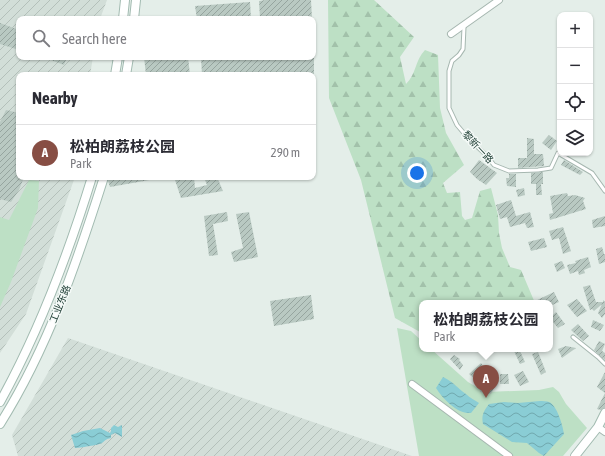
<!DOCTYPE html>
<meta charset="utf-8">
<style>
:root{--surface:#fff;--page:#f2f2f3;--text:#2b2b33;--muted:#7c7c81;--line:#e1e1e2;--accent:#874e44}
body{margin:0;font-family:"Asap Condensed","Noto Sans SC",sans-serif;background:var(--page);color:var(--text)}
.controls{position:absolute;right:12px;top:12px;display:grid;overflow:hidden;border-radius:8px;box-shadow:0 1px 3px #0004}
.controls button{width:36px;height:36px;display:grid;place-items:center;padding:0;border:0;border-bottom:1px solid var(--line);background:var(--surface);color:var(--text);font:20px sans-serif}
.you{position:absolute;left:417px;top:173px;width:14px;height:14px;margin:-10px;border:3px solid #fff;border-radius:50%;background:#1a73e8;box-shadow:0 0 0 6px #1a73e833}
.badge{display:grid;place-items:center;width:26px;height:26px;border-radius:50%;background:var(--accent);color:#fff;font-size:13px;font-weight:700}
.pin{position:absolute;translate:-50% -33px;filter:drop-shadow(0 1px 2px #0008)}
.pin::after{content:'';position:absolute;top:21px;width:14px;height:12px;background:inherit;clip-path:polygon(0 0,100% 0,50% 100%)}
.popup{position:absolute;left:419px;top:300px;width:134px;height:52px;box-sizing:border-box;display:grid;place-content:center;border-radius:8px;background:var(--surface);filter:drop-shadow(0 1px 3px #0005);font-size:13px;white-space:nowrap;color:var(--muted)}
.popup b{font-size:15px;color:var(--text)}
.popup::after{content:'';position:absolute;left:50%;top:100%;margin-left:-8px;border:8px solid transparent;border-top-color:var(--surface)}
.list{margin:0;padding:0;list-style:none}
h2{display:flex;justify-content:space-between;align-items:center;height:52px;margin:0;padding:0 16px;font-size:17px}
h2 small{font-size:13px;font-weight:400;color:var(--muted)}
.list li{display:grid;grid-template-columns:26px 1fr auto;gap:12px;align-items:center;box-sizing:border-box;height:56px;padding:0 16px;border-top:1px solid var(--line)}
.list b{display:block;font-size:15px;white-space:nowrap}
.list p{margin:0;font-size:13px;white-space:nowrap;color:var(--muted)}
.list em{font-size:13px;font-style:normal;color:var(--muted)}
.icon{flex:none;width:22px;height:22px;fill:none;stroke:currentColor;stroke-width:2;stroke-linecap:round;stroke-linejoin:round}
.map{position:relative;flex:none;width:605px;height:456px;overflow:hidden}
.search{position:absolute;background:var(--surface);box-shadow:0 1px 3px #0004;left:16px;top:16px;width:300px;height:44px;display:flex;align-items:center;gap:10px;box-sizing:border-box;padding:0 14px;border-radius:8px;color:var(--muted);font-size:15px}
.panel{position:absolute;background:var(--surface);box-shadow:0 1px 3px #0004;left:16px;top:72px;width:300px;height:108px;border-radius:8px}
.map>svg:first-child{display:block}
.industrial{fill:url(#industrial-furrows)}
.green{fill:#bde0c5}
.forest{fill:url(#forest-firs)}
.water{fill:url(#water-waves)}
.building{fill:url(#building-hatch)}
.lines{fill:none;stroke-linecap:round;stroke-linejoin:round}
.lane-casing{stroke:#a6b7b0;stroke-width:5}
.street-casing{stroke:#a6b7b0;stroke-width:8}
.secondary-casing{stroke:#a2bbb1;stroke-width:10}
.lane{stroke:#fff;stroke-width:3}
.street{stroke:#fff;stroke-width:6}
.secondary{stroke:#fff;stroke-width:8}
.labels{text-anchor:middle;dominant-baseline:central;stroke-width:3;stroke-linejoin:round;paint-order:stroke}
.street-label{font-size:10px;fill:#224138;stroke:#f5faf8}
</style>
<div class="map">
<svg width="605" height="456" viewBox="0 0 605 456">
<defs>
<pattern id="industrial-furrows" width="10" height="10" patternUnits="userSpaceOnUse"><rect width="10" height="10" fill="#d2ded8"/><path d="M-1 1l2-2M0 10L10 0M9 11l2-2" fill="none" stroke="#b4c0ba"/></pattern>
<pattern id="forest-firs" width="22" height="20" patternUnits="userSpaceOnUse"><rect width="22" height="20" fill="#bde0c5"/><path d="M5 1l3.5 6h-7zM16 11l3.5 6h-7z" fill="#a2c1aa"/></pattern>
<pattern id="water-waves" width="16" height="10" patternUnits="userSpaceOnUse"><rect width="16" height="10" fill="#8acdd5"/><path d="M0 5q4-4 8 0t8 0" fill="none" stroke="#70a8ae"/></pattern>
<pattern id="building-hatch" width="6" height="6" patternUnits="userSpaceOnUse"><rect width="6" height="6" fill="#b9c9c2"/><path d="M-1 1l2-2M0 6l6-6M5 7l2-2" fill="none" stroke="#96a59f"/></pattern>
</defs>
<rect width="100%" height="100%" fill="#e4eee9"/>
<!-- industrial -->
<g class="industrial">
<path d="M0,0H107L100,19H19V57H93L90,75H19V177H75L26,314L0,353Z"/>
<path d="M68,338L412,456H18L12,435Z"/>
</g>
<!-- green -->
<g class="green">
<path d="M29,180L39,181L38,208L11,282L0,307V217L9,220Z"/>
<path d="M397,328L411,331L422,341V349H431L468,382L485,392L539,390L553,387L559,392L566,404L587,428L563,456H419Z"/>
</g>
<!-- forest -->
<path class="forest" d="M328,0H374L414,37L400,57L406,84C416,75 415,60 425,50L438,55L440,108L446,133L464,165L443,183L447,193L460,192L462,216L465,220L472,218L480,191L491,188L498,215L499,233L502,248L510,267L521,270L535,303H422V331L420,332L395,318L361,180L329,98Z"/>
<!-- water -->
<g class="water">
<path d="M443,377C454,382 457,388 466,394C470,398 475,400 479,403L471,413C457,414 443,399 436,388Z"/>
<path d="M540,401C542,401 547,401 549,402C557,405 563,426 564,434L544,456L539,453L527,443L512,442L483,424C481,415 484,411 489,404L504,402L518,403Z"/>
<path d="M114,425L118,427L122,425V437L115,433L111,435V438C106,439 106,440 102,443C99,445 79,448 75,448L71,435L83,431L100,428L110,433L111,431V428Z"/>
</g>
<!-- building -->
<g class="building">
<path d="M265,0H311L312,19H260L259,1Z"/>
<path d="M250,2L251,19H197L195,6Z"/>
<path d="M0,23L19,30V50L0,44Z"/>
<path d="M43,57H67L64,65Z"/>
<path d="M144,57H188L190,75H146Z"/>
<path d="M201,57H314V75H202Z"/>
<path d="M6,110L19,113V177H24L19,190L11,202L0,199V122Z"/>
<path d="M549,135L557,141L551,150L542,143Z"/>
<path d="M527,138L534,139V154H543L544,166L518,168V158H527Z"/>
<path d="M479,160L497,173L486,185L477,179L470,172Z"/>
<path d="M564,160L583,172L580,175L561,165Z"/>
<path d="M543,172V184H541L542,195H536V184H531V173Z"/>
<path d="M509,174H516V187L507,186L506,178H509Z"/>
<path d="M109,177H155V179L110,187L108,181Z"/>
<path d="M174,177H194L195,188L207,185L205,180L217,177L223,191L181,198Z"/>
<path d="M524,188L525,195L518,197L516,190Z"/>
<path d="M567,193L568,196L575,195L585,198L583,201L586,209L550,220L549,214L553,213L550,196Z"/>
<path d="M511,200L516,216L530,212L534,227L527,228L525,223L510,227L507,217L500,219L496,205Z"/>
<path d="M227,212L228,221L213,224L218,255L209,256L204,216Z"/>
<path d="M249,212L258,257L234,262L231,252L243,248L236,214Z"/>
<path d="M605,216V226L593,228L592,220Z"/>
<path d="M563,227L571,251L563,254L559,238L552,240L549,231Z"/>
<path d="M544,238L547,247L531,251L528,242Z"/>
<path d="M602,247L604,254H605V262L599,264L596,249Z"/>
<path d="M588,257L591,267L584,270L585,273L579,275L578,271L570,274L567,265L576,263L575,261Z"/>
<path d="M562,261L565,268L557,272L554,264Z"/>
<path d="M590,285L596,302H603V300L605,302V314L602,318L598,313L602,304L594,311L592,309L590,310L583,287Z"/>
<path d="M554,292L559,302L550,306V303H531Z"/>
<path d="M311,295L314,319L274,326L270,301Z"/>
<path d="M577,299L587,311L577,317L567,305Z"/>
<path d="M556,312L565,324L558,328L550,318Z"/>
<path d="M593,320L604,325L600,331L591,327Z"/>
<path d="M578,324L589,336L583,341L571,330Z"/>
<path d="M599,341L605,344L602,351L605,353V360L594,350Z"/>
<path d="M566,346L576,348L562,358L558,349Z"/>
<path d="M519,349L525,362L520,364L514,351Z"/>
<path d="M538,352L546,372L541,375L532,354Z"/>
<path d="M454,355L460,359L459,360L463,365L460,370L450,359Z"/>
<path d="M481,363L485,369L479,373L476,380L469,374Z"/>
<path d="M523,371L529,382L520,386L514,375Z"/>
<path d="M605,372V408L601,410L597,409L605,393L597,387Z"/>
<path d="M500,374H508L509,384H500Z"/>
<path d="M481,385L494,388L491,394L480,392Z"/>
</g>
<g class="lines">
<defs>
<g id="lane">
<path d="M464,27L463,49L459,55L452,61L449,71V108L457,125L468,138L486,155L494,165L509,171L538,170L551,168L558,153L592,173L605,191"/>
<path d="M573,337L598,357L605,364"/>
</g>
<g id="street">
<path d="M451,34L499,0"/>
<path d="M412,384L509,456"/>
<path d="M598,427L605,432"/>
</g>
<g id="secondary">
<path d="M123,19L125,0"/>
<path d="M134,19L136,0"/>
<path d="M115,75L118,57"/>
<path d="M126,75L129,57"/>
<path d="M0,402C40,330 68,255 92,177"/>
<path d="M0,424C48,348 77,262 104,177"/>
<path d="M575,456L598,427L605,413"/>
</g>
</defs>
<!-- lane casing -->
<use href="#lane" class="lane-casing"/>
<!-- street casing -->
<use href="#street" class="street-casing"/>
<!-- secondary casing -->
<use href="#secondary" class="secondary-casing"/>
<!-- lane -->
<use href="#lane" class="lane"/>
<!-- street -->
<use href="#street" class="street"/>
<!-- secondary -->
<use href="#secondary" class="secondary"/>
</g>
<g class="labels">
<!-- street labels -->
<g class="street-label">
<text transform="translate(478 147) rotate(47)">黎新一路</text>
<text transform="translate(60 304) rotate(-68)">工业东路</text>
</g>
</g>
</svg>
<div class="controls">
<button>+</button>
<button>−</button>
<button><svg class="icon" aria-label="locate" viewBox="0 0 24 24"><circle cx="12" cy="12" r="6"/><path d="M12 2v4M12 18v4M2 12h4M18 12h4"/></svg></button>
<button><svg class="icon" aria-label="layers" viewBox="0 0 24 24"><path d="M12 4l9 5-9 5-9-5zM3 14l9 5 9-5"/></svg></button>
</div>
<div class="you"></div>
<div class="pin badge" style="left:486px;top:398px">A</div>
<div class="popup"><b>松柏朗荔枝公园</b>Park</div>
<div class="search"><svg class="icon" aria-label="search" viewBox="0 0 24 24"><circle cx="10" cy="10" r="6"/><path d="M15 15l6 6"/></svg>Search here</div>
<section class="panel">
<h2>Nearby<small></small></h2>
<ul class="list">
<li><span class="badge">A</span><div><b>松柏朗荔枝公园</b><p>Park</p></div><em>290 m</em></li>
</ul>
</section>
</div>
